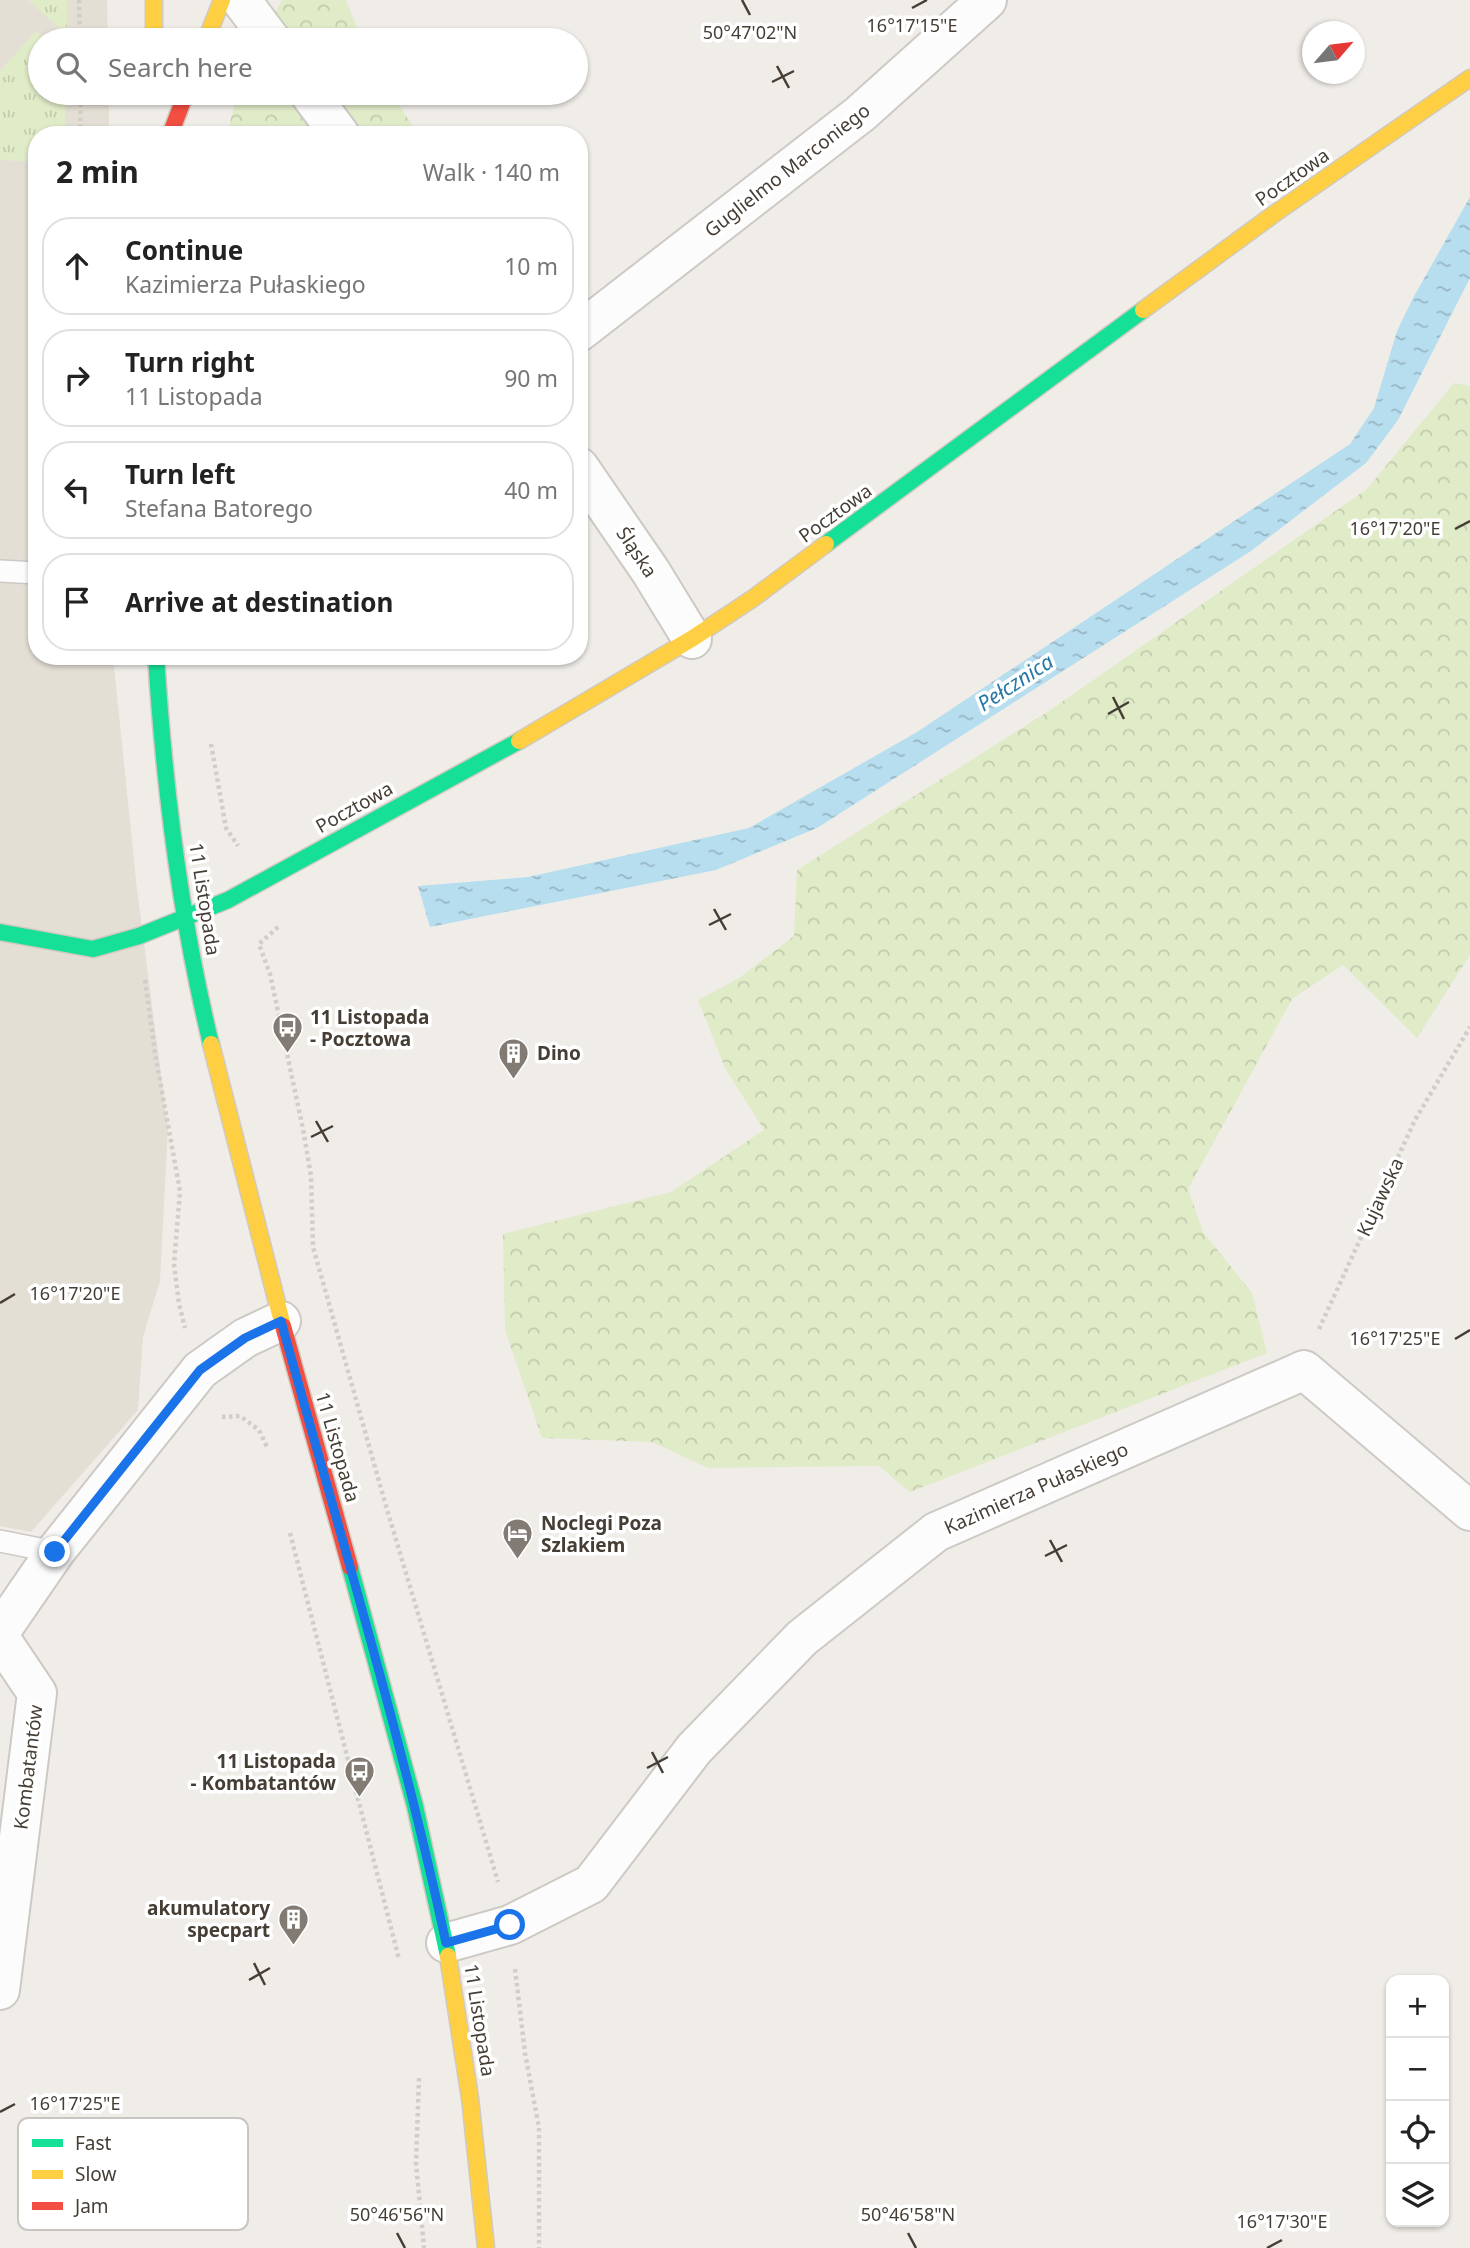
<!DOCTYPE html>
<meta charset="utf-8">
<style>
:root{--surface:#fff;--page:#f2f2f2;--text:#222;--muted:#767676;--line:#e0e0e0}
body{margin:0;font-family:"Noto Sans",sans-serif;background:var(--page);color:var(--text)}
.controls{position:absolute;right:21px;bottom:21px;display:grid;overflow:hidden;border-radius:14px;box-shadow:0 2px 5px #0004}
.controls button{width:63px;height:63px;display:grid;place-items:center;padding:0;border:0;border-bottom:2px solid var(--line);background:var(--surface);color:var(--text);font:35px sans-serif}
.compass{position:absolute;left:1302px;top:21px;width:63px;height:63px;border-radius:50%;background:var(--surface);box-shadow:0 2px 5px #0004;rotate:62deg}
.stop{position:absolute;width:21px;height:21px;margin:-16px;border:5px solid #1a73e8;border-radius:50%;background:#fff}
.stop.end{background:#1a73e8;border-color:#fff;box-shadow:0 2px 7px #0008}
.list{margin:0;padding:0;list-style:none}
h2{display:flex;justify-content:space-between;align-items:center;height:91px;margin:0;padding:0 28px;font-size:30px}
h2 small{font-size:23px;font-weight:400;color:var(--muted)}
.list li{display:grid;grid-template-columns:46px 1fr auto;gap:21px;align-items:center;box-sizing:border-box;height:98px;margin:0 14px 14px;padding:0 14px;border:2px solid var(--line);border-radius:28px}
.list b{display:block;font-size:26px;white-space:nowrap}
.list p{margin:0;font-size:23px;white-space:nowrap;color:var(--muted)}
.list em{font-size:23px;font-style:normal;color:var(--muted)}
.icon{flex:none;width:38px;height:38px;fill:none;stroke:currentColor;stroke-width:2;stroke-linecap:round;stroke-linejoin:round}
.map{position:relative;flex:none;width:1470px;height:2248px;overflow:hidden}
.search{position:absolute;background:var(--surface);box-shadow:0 2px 5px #0004;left:28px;top:28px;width:560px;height:77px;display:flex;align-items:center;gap:18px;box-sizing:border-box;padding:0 24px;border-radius:38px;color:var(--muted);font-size:26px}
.panel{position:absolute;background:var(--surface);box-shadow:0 2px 5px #0004;left:28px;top:126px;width:560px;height:539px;border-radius:28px}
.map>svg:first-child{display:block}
.residential{fill:#e4dfd5}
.grass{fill:url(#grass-tufts)}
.forest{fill:url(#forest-crowns)}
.water{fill:url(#water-ripples)}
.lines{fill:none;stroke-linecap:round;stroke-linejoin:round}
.lane-casing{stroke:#cdc9c4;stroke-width:24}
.street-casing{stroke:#cdc9c4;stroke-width:42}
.fast-casing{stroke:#d0cabf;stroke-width:19}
.slow-casing{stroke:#d0cabf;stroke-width:19}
.jam-casing{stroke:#d0cabf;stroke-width:19}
.path{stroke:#d1cdca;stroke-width:4.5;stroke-dasharray:3.5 3.5;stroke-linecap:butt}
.lane{stroke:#fdfcfc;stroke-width:21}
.street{stroke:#fdfcfc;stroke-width:38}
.fast{stroke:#16e098;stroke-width:16}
.slow{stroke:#ffcf43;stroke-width:16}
.jam{stroke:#f24e42;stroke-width:16}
.route{stroke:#1a73e8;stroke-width:9}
.ticks{fill:none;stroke:#463e35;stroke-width:2.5}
.labels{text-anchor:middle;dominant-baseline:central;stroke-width:7;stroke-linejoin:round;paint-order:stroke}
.street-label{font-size:19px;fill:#463e35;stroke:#fff}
.poi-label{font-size:19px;font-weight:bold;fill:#463e35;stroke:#fff;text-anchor:start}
.water-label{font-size:21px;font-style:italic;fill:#2879a5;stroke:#fff}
.key{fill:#fff;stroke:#c8c5c2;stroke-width:2}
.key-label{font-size:19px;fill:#463e35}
.ticks-label{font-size:18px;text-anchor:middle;fill:#463e35;stroke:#fff;stroke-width:7;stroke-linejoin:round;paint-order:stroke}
</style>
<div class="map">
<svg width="1470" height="2248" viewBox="0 0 1470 2248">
<defs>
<pattern id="grass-tufts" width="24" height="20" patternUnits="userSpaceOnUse" patternTransform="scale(1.75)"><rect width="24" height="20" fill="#e0ebc8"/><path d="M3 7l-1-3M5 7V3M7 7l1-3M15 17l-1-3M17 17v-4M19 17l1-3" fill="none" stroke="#c2cbac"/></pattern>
<pattern id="forest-crowns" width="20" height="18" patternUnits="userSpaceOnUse" patternTransform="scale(1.75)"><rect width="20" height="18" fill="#e0ebc8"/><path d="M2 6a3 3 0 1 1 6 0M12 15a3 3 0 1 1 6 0" fill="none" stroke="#c2cbac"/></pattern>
<pattern id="water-ripples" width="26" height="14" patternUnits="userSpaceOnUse" patternTransform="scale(1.75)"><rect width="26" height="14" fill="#b7deef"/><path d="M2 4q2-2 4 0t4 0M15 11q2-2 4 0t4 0" fill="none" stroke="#97b5c2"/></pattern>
</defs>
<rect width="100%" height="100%" fill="#f0ede8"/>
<!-- residential -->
<path class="residential" d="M0,0H107L108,40H40V93H109V135H37V656H113L137,889L168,1129L160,1281L143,1337L138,1410L31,1532L0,1526Z"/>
<!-- grass -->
<g class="grass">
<path d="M28,0H67V35Z"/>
<path d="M36,31L46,40H40V93H65L66,135H37V162L0,160V71Z"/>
</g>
<!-- forest -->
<g class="forest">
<path d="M282,0H346L362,40H286L271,20Z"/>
<path d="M237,93H297L317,135H227Z"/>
<path d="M326,93H392L418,135H357Z"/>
<path d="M1454,383L1470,386V955L1417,1038L1343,965L1292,999L1188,1189L1203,1232L1252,1293L1267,1353L910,1492L879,1466L708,1468L652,1442L542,1438L505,1330L503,1234L671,1192L764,1130L725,1068L698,1000L739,978L794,936L797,870L1049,711L1367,489Z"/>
</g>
<!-- water -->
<path class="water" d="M1470,197V278L1398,420L1366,463L1251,551L817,828L716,870L430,927L418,886L528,877L749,828L917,732L1350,444L1374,408L1397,331L1413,298Z"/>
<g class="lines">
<defs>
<g id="lane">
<path d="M0,571L37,573"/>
<path d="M0,1541L55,1552"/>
</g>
<g id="street">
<path d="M241,0L271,40"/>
<path d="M309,93L340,135"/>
<path d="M579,332L860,114L987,0"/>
<path d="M579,467L651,572L692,639"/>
<path d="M0,1632L55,1552L200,1370L245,1338L281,1321"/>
<path d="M0,1638L37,1693L0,1990"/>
<path d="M446,1943L510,1925L591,1884L694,1749L802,1638L936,1532L1300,1372L1304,1370L1470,1511"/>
</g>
<g id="fast">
<path d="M826,544L1143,310"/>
<path d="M156,656C164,786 180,917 211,1044"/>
<path d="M0,932L93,949L139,936L228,900L519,741"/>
<path d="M350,1567L415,1806L448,1956"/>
</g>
<g id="slow">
<path d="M154,0V40"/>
<path d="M206,40L222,0"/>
<path d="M1143,310L1274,214L1470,78"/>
<path d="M519,741L693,638L752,599L826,544"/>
<path d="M211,1044L283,1326"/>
<path d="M448,1956L470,2098L486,2248"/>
</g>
<g id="jam">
<path d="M170,135L186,93"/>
<path d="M283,1326L350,1567"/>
</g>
</defs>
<!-- lane casing -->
<use href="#lane" class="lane-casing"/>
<!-- street casing -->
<use href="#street" class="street-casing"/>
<!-- fast casing -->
<use href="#fast" class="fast-casing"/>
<!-- slow casing -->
<use href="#slow" class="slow-casing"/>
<!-- jam casing -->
<use href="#jam" class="jam-casing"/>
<!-- path -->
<g class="path">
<path d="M79,0L80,40"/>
<path d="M80,135L81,93"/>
<path d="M211,744L226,828L238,846"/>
<path d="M278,927L259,944L270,974L303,1129L311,1176L313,1247L386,1506L498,1882"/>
<path d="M145,980L155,1053L180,1191L174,1264L179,1304L185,1328"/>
<path d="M1319,1329L1415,1120L1470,1027"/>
<path d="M222,1417L240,1416L259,1430L267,1447"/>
<path d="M290,1533L399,1959"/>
<path d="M515,1969L525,2053L539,2128V2248"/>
<path d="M419,2078L416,2163L424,2248"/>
</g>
<!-- lane -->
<use href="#lane" class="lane"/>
<!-- street -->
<use href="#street" class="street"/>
<!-- fast -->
<use href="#fast" class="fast"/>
<!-- slow -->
<use href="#slow" class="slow"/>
<!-- jam -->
<use href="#jam" class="jam"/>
</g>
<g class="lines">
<!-- route -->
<path class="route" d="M55,1552L200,1370L245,1338L281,1321C338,1528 401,1733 446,1943L510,1925"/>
</g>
<!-- ticks -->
<path class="ticks" d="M742,0L750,15M912,8L927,0M777,66L789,88M772,82L794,71M1455,529L1470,521M1113,697L1124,719M1108,714L1129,702M714,909L726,930M709,925L731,914M316,1121L328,1142M311,1137L333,1126M0,1303L15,1294M1455,1339L1470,1330M1050,1540L1062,1562M1045,1556L1067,1545M652,1752L663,1773M647,1768L668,1757M254,1963L265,1985M249,1980L270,1968M0,2112L15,2104M397,2233L405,2248M908,2233L916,2248M1267,2248L1282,2240"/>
<!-- icons -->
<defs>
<symbol id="bus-pin" viewBox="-11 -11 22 30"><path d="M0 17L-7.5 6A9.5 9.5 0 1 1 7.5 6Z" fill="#827b74" stroke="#fff"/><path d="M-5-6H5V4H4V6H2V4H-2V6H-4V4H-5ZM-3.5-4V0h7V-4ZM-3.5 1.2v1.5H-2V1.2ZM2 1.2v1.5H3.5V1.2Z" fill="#fff"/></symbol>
<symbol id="building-pin" viewBox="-11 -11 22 30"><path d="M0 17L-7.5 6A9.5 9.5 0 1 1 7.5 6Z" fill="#827b74" stroke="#fff"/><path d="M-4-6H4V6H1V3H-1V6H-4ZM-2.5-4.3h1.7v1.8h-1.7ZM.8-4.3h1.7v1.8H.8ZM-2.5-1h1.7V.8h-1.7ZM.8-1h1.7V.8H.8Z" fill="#fff"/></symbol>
<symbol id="hotel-pin" viewBox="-11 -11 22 30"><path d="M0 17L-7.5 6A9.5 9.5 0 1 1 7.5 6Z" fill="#827b74" stroke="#fff"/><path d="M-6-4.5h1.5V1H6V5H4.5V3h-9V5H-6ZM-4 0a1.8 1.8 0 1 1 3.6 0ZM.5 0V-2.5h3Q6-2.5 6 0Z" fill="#fff"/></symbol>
</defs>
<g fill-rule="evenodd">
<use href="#bus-pin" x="270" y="1010" width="35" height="47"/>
<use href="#building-pin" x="496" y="1036" width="35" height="47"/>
<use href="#hotel-pin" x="500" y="1516" width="35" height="47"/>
<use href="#bus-pin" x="342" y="1754" width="35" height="47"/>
<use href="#building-pin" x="276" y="1902" width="35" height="47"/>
</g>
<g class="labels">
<!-- street labels -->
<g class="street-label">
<text transform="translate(787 170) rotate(-38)">Guglielmo Marconiego</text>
<text transform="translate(1292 177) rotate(-35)">Pocztowa</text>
<text transform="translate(835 513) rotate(-36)">Pocztowa</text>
<text transform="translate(637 552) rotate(56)">Śląska</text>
<text transform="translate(354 807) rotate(-29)">Pocztowa</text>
<text transform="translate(205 899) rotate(81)">11 Listopada</text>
<text transform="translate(1380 1197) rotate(-65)">Kujawska</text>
<text transform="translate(338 1447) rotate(74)">11 Listopada</text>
<text transform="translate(1036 1488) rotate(-24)">Kazimierza Pułaskiego</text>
<text transform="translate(28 1767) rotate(-83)">Kombatantów</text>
<text transform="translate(480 2020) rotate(81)">11 Listopada</text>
</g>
<!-- poi labels -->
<g class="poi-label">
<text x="310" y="1017">11 Listopada<tspan x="310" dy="22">- Pocztowa</tspan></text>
<text x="537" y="1053">Dino</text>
<text x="541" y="1523">Noclegi Poza<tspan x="541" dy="22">Szlakiem</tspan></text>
<text x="336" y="1761" text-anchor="end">11 Listopada<tspan x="336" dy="22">- Kombatantów</tspan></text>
<text x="270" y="1908" text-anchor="end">akumulatory<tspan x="270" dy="22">specpart</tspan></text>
</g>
<!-- water labels -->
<g class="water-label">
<text transform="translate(1015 682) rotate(-33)">Pełcznica</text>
</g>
</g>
<!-- legend -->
<rect x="18" y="2118" width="230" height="112" rx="10" class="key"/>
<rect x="32" y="2139" width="31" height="8" fill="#16e098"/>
<rect x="32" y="2170" width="31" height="9" fill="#ffcf43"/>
<rect x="32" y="2202" width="31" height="8" fill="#f24e42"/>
<g class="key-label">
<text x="75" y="2150">Fast</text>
<text x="75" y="2181">Slow</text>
<text x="75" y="2213">Jam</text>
</g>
<g class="ticks-label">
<text x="912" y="32">16°17'15"E</text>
<text x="750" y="39">50°47'02"N</text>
<text x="1395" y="535">16°17'20"E</text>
<text x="75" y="1300">16°17'20"E</text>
<text x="1395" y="1345">16°17'25"E</text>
<text x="75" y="2110">16°17'25"E</text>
<text x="397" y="2221">50°46'56"N</text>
<text x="908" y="2221">50°46'58"N</text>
<text x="1282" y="2228">16°17'30"E</text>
</g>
</svg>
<div class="controls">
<button>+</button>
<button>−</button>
<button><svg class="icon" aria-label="locate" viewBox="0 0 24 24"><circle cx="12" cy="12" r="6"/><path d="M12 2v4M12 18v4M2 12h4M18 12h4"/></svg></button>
<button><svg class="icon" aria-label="layers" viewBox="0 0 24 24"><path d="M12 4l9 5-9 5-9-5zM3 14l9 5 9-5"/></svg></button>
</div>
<svg class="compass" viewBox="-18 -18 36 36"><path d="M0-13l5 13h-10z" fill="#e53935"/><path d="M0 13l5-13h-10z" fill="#767676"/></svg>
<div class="stop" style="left:510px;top:1925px"></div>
<div class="stop end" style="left:55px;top:1552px"></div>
<div class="search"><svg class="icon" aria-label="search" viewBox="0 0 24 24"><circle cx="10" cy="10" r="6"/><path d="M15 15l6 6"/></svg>Search here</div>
<section class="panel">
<h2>2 min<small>Walk · 140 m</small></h2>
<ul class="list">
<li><svg class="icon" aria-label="ahead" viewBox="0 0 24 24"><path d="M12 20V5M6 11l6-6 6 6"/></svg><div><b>Continue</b><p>Kazimierza Pułaskiego</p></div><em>10 m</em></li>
<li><svg class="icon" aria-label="right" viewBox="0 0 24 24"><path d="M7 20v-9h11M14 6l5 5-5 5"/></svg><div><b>Turn right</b><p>11 Listopada</p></div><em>90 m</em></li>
<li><svg class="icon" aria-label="left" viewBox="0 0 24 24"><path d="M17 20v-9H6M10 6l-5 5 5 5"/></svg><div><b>Turn left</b><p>Stefana Batorego</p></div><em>40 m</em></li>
<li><svg class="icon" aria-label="arrive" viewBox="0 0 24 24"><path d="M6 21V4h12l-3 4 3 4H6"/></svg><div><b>Arrive at destination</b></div></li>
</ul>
</section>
</div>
